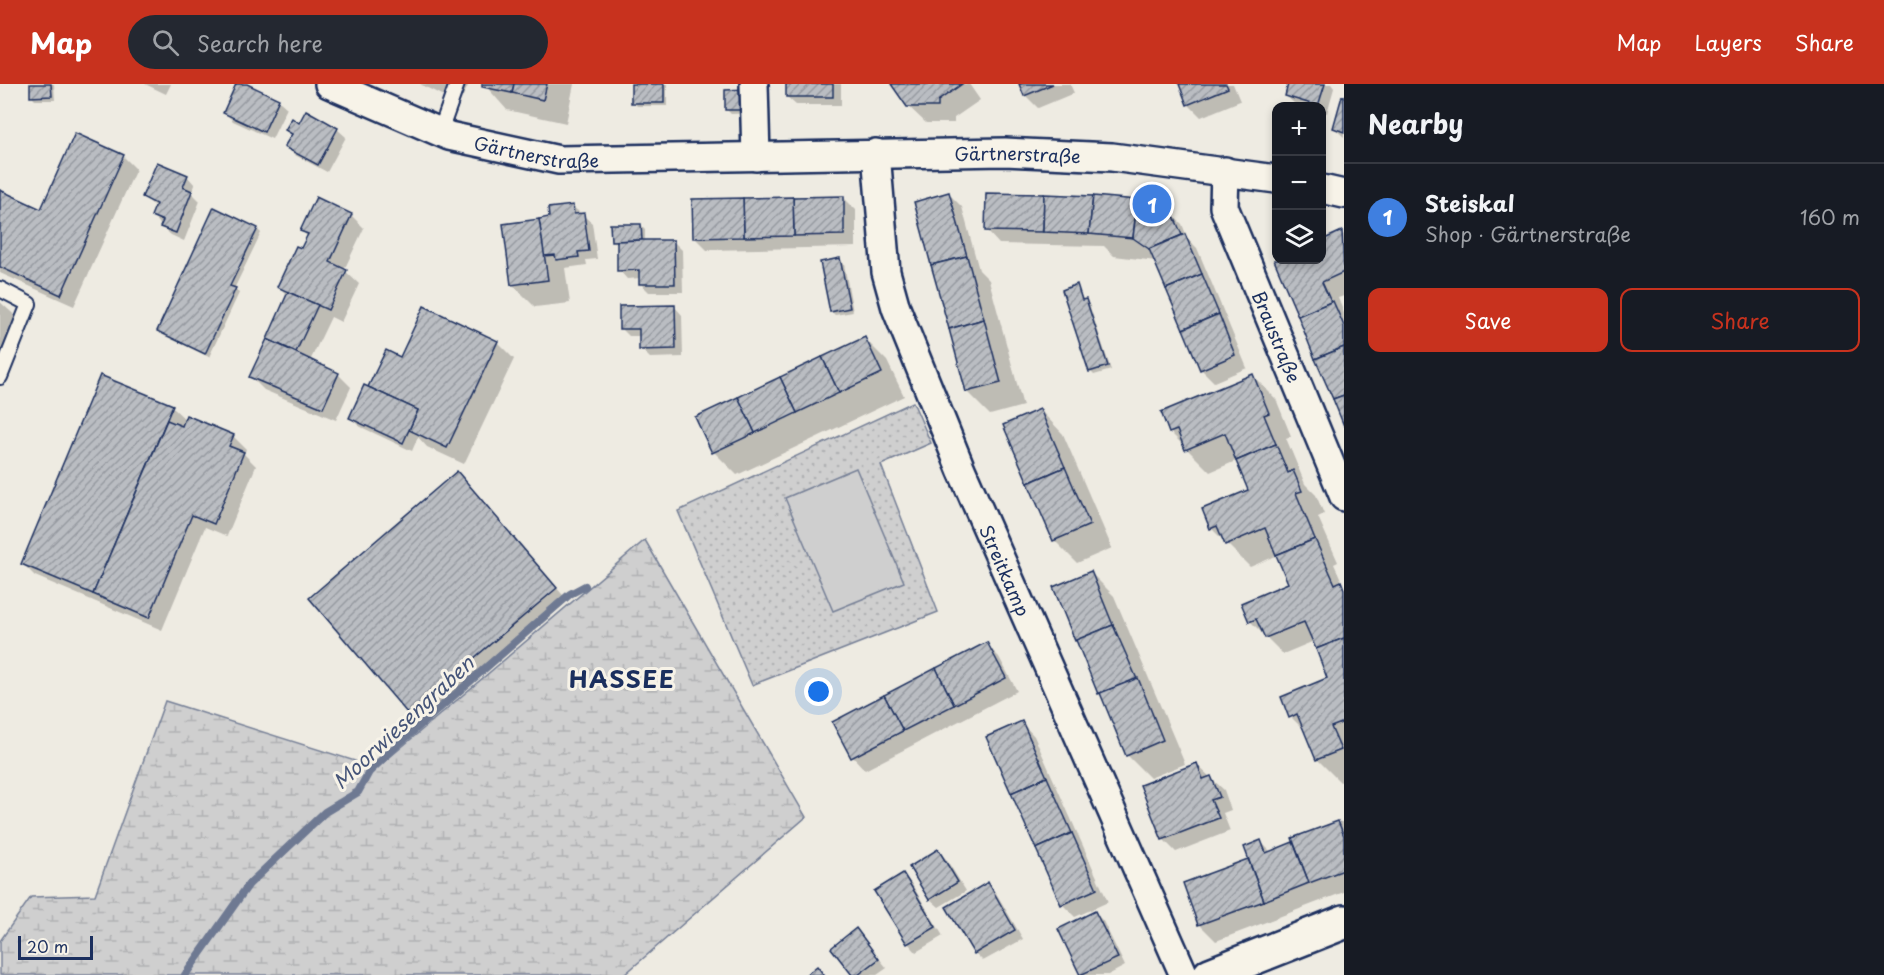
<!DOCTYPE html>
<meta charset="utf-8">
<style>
:root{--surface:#171b24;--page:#242831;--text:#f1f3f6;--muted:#9ea1a6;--line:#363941;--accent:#c8321e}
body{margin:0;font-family:"Playpen Sans",sans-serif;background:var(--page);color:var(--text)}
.controls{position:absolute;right:18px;top:18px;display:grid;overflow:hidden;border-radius:12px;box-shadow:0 3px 9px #0003}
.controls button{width:54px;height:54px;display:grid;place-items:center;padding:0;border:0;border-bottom:2px solid var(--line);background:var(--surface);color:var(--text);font:30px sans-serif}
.scale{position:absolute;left:18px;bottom:15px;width:75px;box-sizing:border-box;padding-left:6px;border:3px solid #1b2f5e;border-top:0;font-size:16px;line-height:21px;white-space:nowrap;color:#1b2f5e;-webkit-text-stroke:4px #f7f3e8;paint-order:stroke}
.you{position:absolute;left:819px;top:608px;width:21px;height:21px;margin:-15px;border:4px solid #fff;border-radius:50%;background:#1a73e8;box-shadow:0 0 0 9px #1a73e833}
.badge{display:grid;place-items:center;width:39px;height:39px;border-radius:50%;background:var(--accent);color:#fff;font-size:20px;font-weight:700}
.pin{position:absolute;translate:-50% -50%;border:3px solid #fff;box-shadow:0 2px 6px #0006}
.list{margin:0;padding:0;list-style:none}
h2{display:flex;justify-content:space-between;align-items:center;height:78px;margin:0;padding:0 24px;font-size:26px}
h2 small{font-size:20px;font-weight:400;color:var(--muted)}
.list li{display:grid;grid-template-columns:39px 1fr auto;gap:18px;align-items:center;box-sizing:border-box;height:108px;padding:0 24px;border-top:2px solid var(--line)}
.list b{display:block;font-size:22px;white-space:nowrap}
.list p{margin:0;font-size:20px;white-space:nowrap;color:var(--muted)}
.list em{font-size:20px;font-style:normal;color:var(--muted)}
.actions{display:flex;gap:12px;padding:18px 24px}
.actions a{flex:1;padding:14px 0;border:2px solid var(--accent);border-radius:12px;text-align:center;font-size:21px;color:var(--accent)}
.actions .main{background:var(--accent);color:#fff}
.icon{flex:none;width:33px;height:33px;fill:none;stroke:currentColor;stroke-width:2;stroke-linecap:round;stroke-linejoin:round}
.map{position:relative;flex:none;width:1344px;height:891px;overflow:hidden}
header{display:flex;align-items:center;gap:36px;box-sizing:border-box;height:84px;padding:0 30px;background:var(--accent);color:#fff}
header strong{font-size:28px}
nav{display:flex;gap:33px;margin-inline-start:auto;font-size:21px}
.search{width:420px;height:54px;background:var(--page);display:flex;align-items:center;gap:15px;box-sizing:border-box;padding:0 21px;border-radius:33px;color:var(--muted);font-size:22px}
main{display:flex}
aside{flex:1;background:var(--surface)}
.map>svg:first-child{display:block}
.grass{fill:url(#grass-dots);stroke:#757f96;stroke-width:1.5}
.wetland{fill:url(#wetland-marsh);stroke:#757f96;stroke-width:1.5}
.garden{fill:#cfcfcf;stroke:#757f96;stroke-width:1.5}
.shadow{fill:#0003}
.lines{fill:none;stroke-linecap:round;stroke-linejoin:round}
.stream{stroke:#6e7992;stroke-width:8}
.building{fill:url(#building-hatch);stroke:#1b2f5e;stroke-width:1.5}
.service-casing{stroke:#1b2f5e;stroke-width:18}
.minor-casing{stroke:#1b2f5e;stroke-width:32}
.tertiary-casing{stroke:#1b2f5e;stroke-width:38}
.service{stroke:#f7f3e8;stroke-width:14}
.minor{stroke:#f7f3e8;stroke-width:27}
.tertiary{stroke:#f7f3e8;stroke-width:33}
.labels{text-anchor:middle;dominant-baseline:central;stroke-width:6;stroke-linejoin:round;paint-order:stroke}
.street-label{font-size:18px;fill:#1b2f5e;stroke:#f7f3e8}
.water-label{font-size:20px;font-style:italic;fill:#455478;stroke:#f7f3e8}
.district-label{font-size:24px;font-weight:bold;letter-spacing:1.5px;fill:#1b2f5e;stroke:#f7f3e8}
</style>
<header>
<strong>Map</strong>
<div class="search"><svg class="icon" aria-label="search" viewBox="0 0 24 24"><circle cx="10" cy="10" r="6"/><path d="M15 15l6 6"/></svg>Search here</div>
<nav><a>Map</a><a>Layers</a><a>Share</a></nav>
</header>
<main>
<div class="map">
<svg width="1344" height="891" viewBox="0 0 1344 891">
<defs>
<pattern id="grass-dots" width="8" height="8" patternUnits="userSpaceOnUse" patternTransform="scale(1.5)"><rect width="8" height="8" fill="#cfcfcf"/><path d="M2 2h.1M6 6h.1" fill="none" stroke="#b1b2b4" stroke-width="1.8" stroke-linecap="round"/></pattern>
<pattern id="wetland-marsh" width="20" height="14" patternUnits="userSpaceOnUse" patternTransform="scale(1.5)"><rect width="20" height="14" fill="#cfcfcf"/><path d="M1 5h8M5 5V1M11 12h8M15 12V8" fill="none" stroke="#b1b2b4"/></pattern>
<pattern id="building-hatch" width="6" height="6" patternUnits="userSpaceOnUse" patternTransform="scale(1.5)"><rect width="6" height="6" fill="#babdc2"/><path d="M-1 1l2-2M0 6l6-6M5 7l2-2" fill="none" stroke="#969aa1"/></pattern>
</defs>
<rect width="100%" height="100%" fill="#eeebe2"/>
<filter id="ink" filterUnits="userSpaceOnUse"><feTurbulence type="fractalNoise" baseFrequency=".0167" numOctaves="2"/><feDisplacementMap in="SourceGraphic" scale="12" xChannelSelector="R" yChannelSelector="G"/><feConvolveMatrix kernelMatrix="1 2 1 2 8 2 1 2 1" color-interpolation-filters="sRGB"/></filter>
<g filter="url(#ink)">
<!-- grass -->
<path class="grass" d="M913,318L931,359L881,381L938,528L752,601L678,427Z"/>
<!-- wetland -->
<path class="wetland" d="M645,456L806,733L624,891H0V857L31,813L95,811L165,617L377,684Z"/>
<!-- garden -->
<path class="garden" d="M856,384L904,498L833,527L785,414Z"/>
<!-- shadow -->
<g class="shadow">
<path d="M31,0H54L55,16H35L31,12Z"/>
<path d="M145,0H171L166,10Z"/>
<path d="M238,0H243L278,16L287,24L272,55L233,37L225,29Z"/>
<path d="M420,0H469L459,20Z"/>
<path d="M484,0H574L566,39L507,26Z"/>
<path d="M632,0H667V22H637L633,18Z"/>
<path d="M787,0H841V21H796L787,13Z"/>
<path d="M893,0H969L980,16L954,34V39H926L908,22Z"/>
<path d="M1020,0H1070L1074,9L1038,24L1025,11Z"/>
<path d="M1180,0H1233L1240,17L1201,33L1188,20Z"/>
<path d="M1290,0H1331L1334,4L1327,29L1322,28V22L1295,20L1286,12Z"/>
<path d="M726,7L751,29L731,30L727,26Z"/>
<path d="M1344,14V53L1334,44Z"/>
<path d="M300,41L337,45L346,53L327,88L295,71L286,63L292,51L287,46Z"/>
<path d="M123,72L136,85L74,222L0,189V108L42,127Z"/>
<path d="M187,92L195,101L192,109L200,117L184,157L171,151L162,143L153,131L156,123L143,113Z"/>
<path d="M949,110L962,123L979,186L989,196L1023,322L990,331L967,308Z"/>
<path d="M843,113L856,126V163L707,166L694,153Z"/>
<path d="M1136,118L1172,131L1182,140L1188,155L1197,164L1247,284L1214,298L1201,285L1156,177L1114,172L1104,162L999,160L987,147Z"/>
<path d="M572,122L592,139L597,175L586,176L587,181L565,184L570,219L535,223L512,200L551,135Z"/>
<path d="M351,131L364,144L344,186L359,200L341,238L331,233L310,277L338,290L351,303L336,336L264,306L251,293L288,212L278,202L308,153L302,147Z"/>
<path d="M641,141L645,145V158L673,157L682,166L683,208H649L641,200V194L627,195L619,186L618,160L612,157Z"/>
<path d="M257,145L261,149L234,205L239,209L209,273L163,251L159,247Z"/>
<path d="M1342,149L1344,151V212L1338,214L1344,229V338L1276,177L1322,176V158Z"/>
<path d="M840,176L844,180L853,228L835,231L831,227Z"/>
<path d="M1076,202L1084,217L1089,220L1111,286L1094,291L1090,287Z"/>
<path d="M0,218L20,236L0,284Z"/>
<path d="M674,222L682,231L683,273L650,274L641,265V252H629L621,244Z"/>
<path d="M864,254L887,277L904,312L737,391L714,368Z"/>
<path d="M497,258L514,275L464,380L427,363L418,353L412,367L359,342L351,334L401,275Z"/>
<path d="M1253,292L1276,315L1291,352L1286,354L1305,400L1316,411L1324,430L1318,433L1338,478L1334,480L1344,502V697L1340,698L1317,675L1306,648L1291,633L1329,595L1314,557L1283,570L1250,537L1290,500L1278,471L1250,483L1211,444L1250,406L1238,376L1210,388L1170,348Z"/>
<path d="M172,323L186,336L233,352L246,365L244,370L256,382L227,452L205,443L162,546L35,492L22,479Z"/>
<path d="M1040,326L1063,350L1112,464L1077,479L1054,456Z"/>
<path d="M457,389L568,517L422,642L311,514Z"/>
<path d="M1091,489L1114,512L1185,680L1150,694L1127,671Z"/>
<path d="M986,560L999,573L1017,607L865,686L853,673Z"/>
<path d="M1022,639L1034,652L1108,818L1075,833L1062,820Z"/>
<path d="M1196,680L1224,706L1231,726L1223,729L1230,747L1176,768L1163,755Z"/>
<path d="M1344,737V808L1216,857L1199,840L1184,800L1250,776L1261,758L1271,768L1295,759L1294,755Z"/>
<path d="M938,767L946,775L966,807L939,823L930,815Z"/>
<path d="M903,791L911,799L943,852L916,868L908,859Z"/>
<path d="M987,800L996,809L1023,855L983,877L975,869Z"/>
<path d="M1095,829L1103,837L1125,882L1108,891H1082L1060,846Z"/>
<path d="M856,846L887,884L877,891H854Z"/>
</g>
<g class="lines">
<!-- stream -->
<path class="stream" d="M185,891L249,800L325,728L358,708L369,688L395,663L570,510L585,502"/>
</g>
<!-- building -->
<g class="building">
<path d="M30,0H51L52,12L30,13Z"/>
<path d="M236,0H247L279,15L264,48L223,29Z"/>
<path d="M482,0H514L512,9L482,3Z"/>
<path d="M514,0H547L543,16L512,9Z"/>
<rect x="631" y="0" width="33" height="19"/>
<rect x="786" y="0" width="47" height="13"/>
<path d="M891,0H962L938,17V23H907Z"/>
<path d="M1019,0H1053L1024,12Z"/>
<path d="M1179,0H1226L1228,4L1187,21Z"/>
<path d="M1288,0H1325L1318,22L1285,12Z"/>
<path d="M747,5L748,26H725V6Z"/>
<path d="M1342,12H1344V48L1333,44Z"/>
<path d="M306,26L338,44L318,81L284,63L292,50L285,46L292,34L299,39Z"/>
<path d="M75,49L124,71L61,211L0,183V106L41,125Z"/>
<path d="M157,78L188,91L183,103L192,107L176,149L160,143L163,137L151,132L156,120L142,113Z"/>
<path d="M949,108L967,172L931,181L914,118Z"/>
<path d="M986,109L1044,110L1043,148L985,147Z"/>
<path d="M1044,110L1093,112L1089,150L1043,148Z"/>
<path d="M844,112V151L794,152L793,113Z"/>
<path d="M1093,112L1137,116L1133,154L1089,150Z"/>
<path d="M316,113L352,130L330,178L347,186L328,226L277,203L296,162L301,164L308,150L300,147Z"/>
<path d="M793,113L794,152L744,153L743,114Z"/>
<path d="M743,114L744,153L693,154L692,115Z"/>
<path d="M1137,119L1160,120L1173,130L1182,151L1149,165L1133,154Z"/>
<path d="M573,121L574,130L584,129L589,167L578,168L579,173L556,176L555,171L544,172L539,135L549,133L548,124Z"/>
<path d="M214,123L258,144L230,202L236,204L205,270L157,247Z"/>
<path d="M539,135L548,196L511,201L503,140Z"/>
<path d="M610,140H641L642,156L611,157Z"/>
<path d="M1342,147L1344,188L1322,198L1331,218L1298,232L1274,176H1322V156Z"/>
<path d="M1185,150L1202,190L1166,205L1149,165Z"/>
<path d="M642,156H674L675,200H639V186L617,187V157Z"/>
<path d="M967,172L984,235L949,245L931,181Z"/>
<path d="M840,174L850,224L830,228L820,178Z"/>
<path d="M1202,190L1219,230L1183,245L1166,205Z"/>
<path d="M1077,200L1082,216L1086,215L1108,282L1089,288L1062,206Z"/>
<path d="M288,208L318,221L296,268L267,255Z"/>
<path d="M1333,217L1344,242V263L1315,275L1298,232Z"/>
<path d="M675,221L676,265L639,266V245H619V222Z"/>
<path d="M424,222L498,257L447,364L409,346L418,326L368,303L386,266L400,273Z"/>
<path d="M1219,230L1235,271L1200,286L1183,245Z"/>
<path d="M984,235L1001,299L966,308L949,245Z"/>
<path d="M865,253L882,289L839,309L822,273Z"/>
<path d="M267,255L339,289L323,324L249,293Z"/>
<path d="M1344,263V311L1333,315L1315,275Z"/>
<path d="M822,273L839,309L797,329L780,293Z"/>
<path d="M1253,290L1269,329L1264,331L1276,360L1236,377L1225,349L1185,366L1177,346L1169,349L1161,328Z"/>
<path d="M100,291L173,321L93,510L21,480Z"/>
<path d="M780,293L797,329L755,349L738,313Z"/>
<path d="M364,301L418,326L403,359L349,334Z"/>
<path d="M1344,311V342L1333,315Z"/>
<path d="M738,313L755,349L712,369L695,333Z"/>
<path d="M1040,325L1065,383L1028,399L1003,341Z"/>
<path d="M186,331L234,351L229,362L244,368L214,440L192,431L149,534L93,510L167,336L182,342Z"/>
<path d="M1276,360L1288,389L1293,386L1302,407L1296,409L1315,455L1276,471L1265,444L1225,461L1217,442L1210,445L1202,425L1248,406L1236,377Z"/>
<path d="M1065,383L1090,441L1053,457L1028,399Z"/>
<path d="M457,387L557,504L408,630L309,514Z"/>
<path d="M1315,455L1335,500L1341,497L1344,505V554L1316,565L1304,538L1265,554L1256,535L1249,538L1241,519L1288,499L1276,471Z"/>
<path d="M1091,487L1113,541L1075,557L1053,503Z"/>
<path d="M1113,541L1137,595L1098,610L1076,556Z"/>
<path d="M1344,554V638L1331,643L1341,666L1316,676L1297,630L1289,634L1281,613L1327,594L1316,565Z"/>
<path d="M987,558L1006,594L954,621L936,584Z"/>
<path d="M936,584L954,621L903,647L884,611Z"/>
<path d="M1138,594L1163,656L1126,672L1100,609Z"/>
<path d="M884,611L903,647L851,674L832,638Z"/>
<path d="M1022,637L1047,693L1011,709L986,653Z"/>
<path d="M1197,679L1203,695L1211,692L1220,713L1211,716L1219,734L1162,756L1140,701Z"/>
<path d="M1047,693L1072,749L1036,765L1011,709Z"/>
<path d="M1338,737L1344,752V786L1309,799L1292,754Z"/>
<path d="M1072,749L1097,805L1061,821L1036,765Z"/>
<path d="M1261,756L1266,769L1293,758L1309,799L1264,817L1244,763Z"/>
<path d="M938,765L958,798L929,816L909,783Z"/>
<path d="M1248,775L1264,817L1198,841L1183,799Z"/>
<path d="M903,789L936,843L907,860L874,807Z"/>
<path d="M988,798L1015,846L974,870L946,823Z"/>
<path d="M1095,827L1118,874L1080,891L1058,845Z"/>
<path d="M856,844L879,875L858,891H852L831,864Z"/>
<path d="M817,882L824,891H806Z"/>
</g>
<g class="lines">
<defs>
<g id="service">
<path d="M440,48L457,0"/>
<path d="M0,205L29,220L0,293"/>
</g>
<g id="minor">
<path id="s1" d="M329,0L449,52L559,76L1005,68L1112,73L1276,95"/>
<path d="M754,0L756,73"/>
<path id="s2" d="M876,69L886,188L896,224L961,385L1184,891"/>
<path id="s3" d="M1225,87L1224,123L1344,413"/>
<path d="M1322,105L1344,110"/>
</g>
<path id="tertiary" d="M1210,891L1344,838"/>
</defs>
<!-- service casing -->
<use href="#service" class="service-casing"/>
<!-- minor casing -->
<use href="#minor" class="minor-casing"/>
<!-- tertiary casing -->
<use href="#tertiary" class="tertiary-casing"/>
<!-- service -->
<use href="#service" class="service"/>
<!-- minor -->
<use href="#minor" class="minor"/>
<!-- tertiary -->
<use href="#tertiary" class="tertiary"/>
</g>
</g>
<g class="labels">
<!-- street labels -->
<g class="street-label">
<text stroke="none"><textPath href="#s1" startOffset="220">Gärtnerstraße</textPath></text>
<text stroke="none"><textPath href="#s1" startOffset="702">Gärtnerstraße</textPath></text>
<text stroke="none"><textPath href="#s3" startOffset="176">Braustraße</textPath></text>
<text stroke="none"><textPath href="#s2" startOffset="441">Streitkamp</textPath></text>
</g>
<!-- water labels -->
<g class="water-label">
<text transform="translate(403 638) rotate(-43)">Moorwiesengraben</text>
</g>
<!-- district labels -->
<g class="district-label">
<text x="622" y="594">HASSEE</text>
</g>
</g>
</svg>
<div class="controls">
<button>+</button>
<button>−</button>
<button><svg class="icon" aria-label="layers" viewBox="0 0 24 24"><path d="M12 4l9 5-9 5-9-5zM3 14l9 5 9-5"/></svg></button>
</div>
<div class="scale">20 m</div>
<div class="you"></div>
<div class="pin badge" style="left:1152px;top:120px;background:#3f7fe0">1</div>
</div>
<aside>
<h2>Nearby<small></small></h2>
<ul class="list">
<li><span class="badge" style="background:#3f7fe0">1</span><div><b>Steiskal</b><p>Shop · Gärtnerstraße</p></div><em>160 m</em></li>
</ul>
<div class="actions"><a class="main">Save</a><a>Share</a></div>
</aside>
</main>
